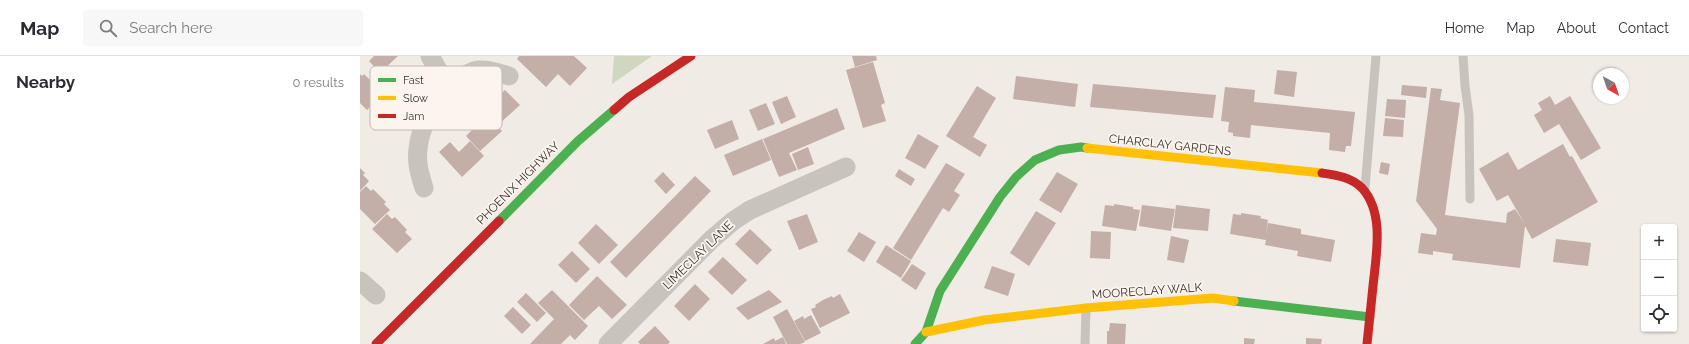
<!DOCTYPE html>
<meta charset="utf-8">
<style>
:root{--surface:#fff;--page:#f7f7f7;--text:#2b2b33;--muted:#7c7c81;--line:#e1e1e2}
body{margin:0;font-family:Raleway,sans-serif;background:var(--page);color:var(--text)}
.controls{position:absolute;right:12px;bottom:12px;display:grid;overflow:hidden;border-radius:4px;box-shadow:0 1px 3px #0004}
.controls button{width:36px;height:36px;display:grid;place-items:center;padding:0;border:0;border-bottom:1px solid var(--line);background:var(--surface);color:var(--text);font:20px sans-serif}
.compass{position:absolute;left:1233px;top:12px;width:36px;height:36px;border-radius:50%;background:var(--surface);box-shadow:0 1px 3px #0004;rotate:140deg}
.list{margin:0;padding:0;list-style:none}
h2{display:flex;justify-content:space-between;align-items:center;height:52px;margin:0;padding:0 16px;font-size:17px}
h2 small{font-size:13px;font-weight:400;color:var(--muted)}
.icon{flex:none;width:22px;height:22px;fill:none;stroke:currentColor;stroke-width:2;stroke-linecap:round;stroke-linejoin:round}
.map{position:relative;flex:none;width:1329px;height:288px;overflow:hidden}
header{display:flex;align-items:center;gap:24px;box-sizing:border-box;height:56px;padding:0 20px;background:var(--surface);border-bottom:1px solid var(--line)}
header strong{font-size:19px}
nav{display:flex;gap:22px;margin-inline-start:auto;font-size:14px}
.search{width:280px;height:36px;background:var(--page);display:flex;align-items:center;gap:10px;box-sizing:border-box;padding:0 14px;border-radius:4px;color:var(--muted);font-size:15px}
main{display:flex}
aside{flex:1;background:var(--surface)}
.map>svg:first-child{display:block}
.green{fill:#d1d6bf}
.building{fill:#c3afa7}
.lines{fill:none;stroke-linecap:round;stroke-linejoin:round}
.lane{stroke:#c9c3be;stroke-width:9}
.street{stroke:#c9c3be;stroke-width:19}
.fast{stroke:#4caf50;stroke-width:9}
.slow{stroke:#ffc107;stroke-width:9}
.jam{stroke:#c62828;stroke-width:9}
.labels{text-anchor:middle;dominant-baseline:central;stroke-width:3.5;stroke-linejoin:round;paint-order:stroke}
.street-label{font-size:12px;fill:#3b302b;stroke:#fbf5ee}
.key{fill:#fbf5ee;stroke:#c1bab4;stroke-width:1}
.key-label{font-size:11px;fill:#3b302b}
</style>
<header>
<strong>Map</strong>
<div class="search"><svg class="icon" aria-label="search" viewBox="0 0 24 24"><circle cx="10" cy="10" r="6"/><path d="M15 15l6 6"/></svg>Search here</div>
<nav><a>Home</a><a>Map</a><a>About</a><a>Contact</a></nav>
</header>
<main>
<aside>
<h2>Nearby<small>0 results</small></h2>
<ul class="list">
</ul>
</aside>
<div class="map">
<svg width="1329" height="288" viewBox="0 0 1329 288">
<rect width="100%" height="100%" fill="#f0ebe5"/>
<!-- green -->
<path class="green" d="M254,0H292L252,28Z"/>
<!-- building -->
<g class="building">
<path d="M14,0H38L20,17L9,5Z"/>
<path d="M159,0H214L227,12L210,30L198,18L186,31L157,3Z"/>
<path d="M492,0H516L517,4L495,11Z"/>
<path d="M513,6L525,47L521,49L526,65L503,72L486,14Z"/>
<path d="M917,14L937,16L934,41L914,38Z"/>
<path d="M0,18L2,20L4,18L17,31L15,33L21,40L7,54L0,47Z"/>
<path d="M656,20L718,28L715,51L653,43Z"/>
<path d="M733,28L856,39L853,62L730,51Z"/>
<path d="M1042,29L1067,31L1066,42L1041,39Z"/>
<path d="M617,30L636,42L613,81L627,89L620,101L586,80Z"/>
<path d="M865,31L895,34L894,46L995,56L991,90H986L985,96L969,94L970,77L891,69L890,82L873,80V77L868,76L869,66L861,65Z"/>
<path d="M1071,32L1082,33L1080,44L1100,47L1085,159L1146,167L1147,157L1155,153L1164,167L1148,139L1137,145L1119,113L1148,96L1158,114L1203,88L1210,101L1212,100L1238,146L1172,183L1165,170L1160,212L1092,204L1093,198L1073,195V199L1058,197L1061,177L1076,179L1077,173L1056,145Z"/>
<path d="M145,34L160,49L138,69L124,54Z"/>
<path d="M427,40L436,61L421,68L412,46Z"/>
<path d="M1190,40L1195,49L1210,40L1241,92L1221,104L1199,68L1184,77L1174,59L1182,54L1178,47Z"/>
<path d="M1027,43L1046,44L1045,62L1025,60Z"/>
<path d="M406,47L415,68L398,75L389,54Z"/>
<path d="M477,52L485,73L429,97L437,114L419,121L403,83Z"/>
<path d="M127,59L142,75L120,95L106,80Z"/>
<path d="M1025,62L1044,64L1043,81L1023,80Z"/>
<path d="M372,64L379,83L355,93L347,74Z"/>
<path d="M558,78L579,90L565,113L545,102Z"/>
<path d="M402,83L411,104L373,120L364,99Z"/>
<path d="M110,85L124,100L102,121L79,96L90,86L99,96Z"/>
<path d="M448,91L454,108L438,114L432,98Z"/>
<path d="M1021,106L1030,108L1028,119L1019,117Z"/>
<path d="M586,107L605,118L594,135L600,139L589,156L583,152L551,204L533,192Z"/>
<path d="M0,112L5,117L3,119L9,125L0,135Z"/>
<path d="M539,113L555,123L551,130L535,120Z"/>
<path d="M303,116L315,129L306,138L294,125Z"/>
<path d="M697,116L718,128L701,157L679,144Z"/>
<path d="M335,120L351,135L266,222L250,206Z"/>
<path d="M6,130L11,135L13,133L26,146L24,148L30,154L15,168L0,153V136Z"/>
<path d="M754,148L773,151V153L780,154L776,175L742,170L745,149L754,150Z"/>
<path d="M782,149L815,153L811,175L779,170Z"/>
<path d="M816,149L850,153L848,175L813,172Z"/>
<path d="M676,155L696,167L669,210L650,197Z"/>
<path d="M881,157L901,160L900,162L908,164L906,178L908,167L941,173V178L975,184L971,206L937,200L938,195L905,189L906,184L870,178L873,158L881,159Z"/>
<path d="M27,158L32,163L35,161L47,174L45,176L52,183L37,197L12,173Z"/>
<path d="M447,158L458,186L439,194L427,165Z"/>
<path d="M236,168L258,189L239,208L218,187Z"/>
<path d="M390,173L412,194L397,209L375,188Z"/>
<path d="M731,175L751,176L750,203L730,202Z"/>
<path d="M499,176L516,186L504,206L487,195Z"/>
<path d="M811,180L829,184L824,207L807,204Z"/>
<path d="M1196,183L1231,187L1228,210L1193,206Z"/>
<path d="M526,189L551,205L541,222L516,206Z"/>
<path d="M212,195L230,213L216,227L198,209Z"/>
<path d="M363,201L387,224L372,239L348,216Z"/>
<path d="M552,208L566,217L556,234L541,224Z"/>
<path d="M632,210L655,218L648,240L624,232Z"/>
<path d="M237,220L267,249L252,263L239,250L224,264L209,249Z"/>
<path d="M335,228L350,243L329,265L314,250Z"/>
<path d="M192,234L228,270L215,284L210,279L201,288H170L194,263L178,247Z"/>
<path d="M409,234L422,246L388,264L376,252Z"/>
<path d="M166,237L186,257L177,266L157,246Z"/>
<path d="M480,238L490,257L460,272L451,253L456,251L455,249L463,244L472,240L473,242Z"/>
<path d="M153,251L171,269L162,278L144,260Z"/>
<path d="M427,253L445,286L440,288H427L413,261Z"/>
<path d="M451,259L461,277L445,285L434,265L443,260L444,263Z"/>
<path d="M750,267L766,268L765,288H747V275H749Z"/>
<path d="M295,270L310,286L308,288H280L278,286Z"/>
<path d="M423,281L426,288H403L414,282L415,285Z"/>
<path d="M884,282L895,283L894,288H884Z"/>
<path d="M946,282L962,283L961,288H946Z"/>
</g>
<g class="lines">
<!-- lane -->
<g class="lane">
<path d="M1103,0L1105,30L1109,59L1110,143"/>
<path d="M1005,132L1016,0"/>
<path d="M725,288L726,252"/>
</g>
<!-- street -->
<g class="street">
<path d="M70,0L89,33"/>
<path d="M64,132C60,119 56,107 58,93C59,83 63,70 68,61C76,46 101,15 119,14C129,13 139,17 149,20"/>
<path d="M0,225L16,239"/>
<path d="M248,288L352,183L373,165L390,154L486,111"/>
</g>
<!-- fast -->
<g class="fast">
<path d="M139,165L218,85L254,54"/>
<path d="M874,245L1010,261"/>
<path d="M555,288L566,276L580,235L640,141L656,121L675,104L699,94L721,91L727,92"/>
</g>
<!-- slow -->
<g class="slow">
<path d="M727,92L962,117"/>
<path d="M566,276L624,264L726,252L853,242L874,245"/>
</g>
<!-- jam -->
<g class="jam">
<path d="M254,54L269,41L331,0"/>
<path d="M962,117C976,119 991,121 1002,132C1025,157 1016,200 1013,230C1011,249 1009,269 1007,288"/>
<path d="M16,288L139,165"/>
</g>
</g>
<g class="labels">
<!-- street labels -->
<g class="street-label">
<text transform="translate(810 89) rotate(6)">CHARCLAY GARDENS</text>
<text transform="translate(158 127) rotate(-45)">PHOENIX HIGHWAY</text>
<text transform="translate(338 199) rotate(-44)">LIMECLAY LANE</text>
<text transform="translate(787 235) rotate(-4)">MOORECLAY WALK</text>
</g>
</g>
<!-- legend -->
<rect x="10" y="10" width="132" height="64" rx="6" class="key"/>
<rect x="18" y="22" width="18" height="4" fill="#4caf50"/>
<rect x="18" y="40" width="18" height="4" fill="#ffc107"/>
<rect x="18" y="58" width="18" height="4" fill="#c62828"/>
<g class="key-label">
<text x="43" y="28">Fast</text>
<text x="43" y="46">Slow</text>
<text x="43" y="64">Jam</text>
</g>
</svg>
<div class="controls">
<button>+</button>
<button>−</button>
<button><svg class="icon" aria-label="locate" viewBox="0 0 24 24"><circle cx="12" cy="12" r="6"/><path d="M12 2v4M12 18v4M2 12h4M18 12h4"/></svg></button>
</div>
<svg class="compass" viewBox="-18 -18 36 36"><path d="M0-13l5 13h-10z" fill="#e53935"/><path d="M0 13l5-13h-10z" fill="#7c7c81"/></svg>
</div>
</main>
